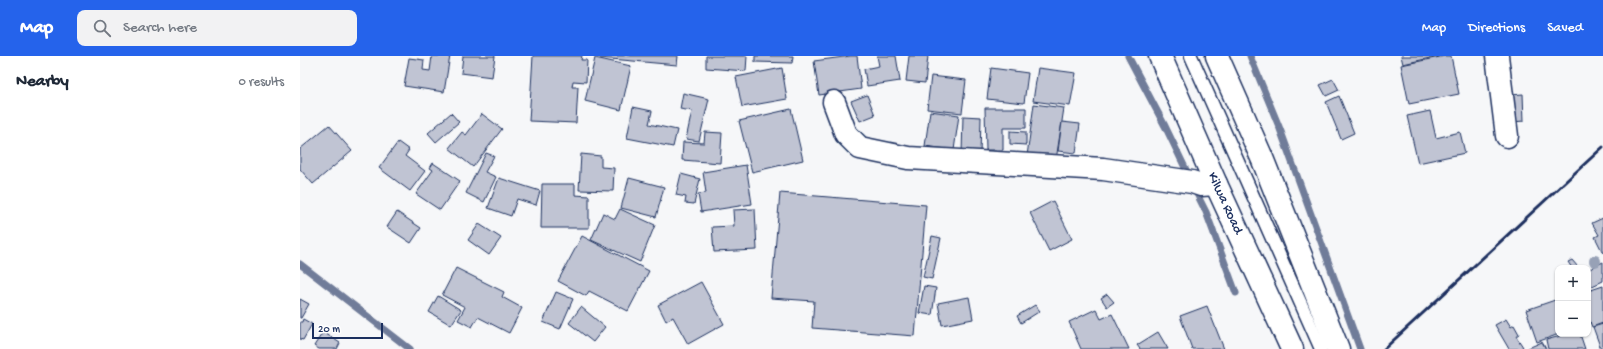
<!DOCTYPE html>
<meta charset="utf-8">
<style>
:root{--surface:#fff;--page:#f2f2f3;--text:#1f2937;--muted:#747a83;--line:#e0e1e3;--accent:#2563eb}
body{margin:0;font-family:"Gochi Hand",sans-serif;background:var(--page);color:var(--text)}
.controls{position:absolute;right:12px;bottom:12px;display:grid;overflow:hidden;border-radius:8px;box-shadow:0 1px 3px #0004}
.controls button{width:36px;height:36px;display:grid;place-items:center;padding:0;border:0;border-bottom:1px solid var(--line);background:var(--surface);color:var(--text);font:20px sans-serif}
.scale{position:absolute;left:12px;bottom:10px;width:71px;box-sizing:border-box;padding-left:4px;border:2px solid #1b2f5e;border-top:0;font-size:11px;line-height:14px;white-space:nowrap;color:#1b2f5e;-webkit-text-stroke:3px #fff;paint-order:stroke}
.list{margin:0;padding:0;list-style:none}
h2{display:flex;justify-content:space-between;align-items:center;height:52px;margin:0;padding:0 16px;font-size:17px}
h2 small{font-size:13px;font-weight:400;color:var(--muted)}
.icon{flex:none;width:22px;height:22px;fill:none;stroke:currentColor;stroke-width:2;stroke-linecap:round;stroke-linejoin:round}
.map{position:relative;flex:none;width:1303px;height:293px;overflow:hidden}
header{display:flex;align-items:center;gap:24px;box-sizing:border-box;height:56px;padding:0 20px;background:var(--accent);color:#fff}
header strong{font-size:19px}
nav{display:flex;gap:22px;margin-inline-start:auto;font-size:14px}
.search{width:280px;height:36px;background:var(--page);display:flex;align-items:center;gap:10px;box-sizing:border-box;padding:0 14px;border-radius:8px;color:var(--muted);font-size:15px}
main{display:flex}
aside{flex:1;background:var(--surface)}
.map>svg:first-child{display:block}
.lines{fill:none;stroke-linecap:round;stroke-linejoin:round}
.stream{stroke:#707c99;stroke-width:7}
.building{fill:#c0c4d3;stroke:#1b2f5e}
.lane-casing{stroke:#1b2f5e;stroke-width:15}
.street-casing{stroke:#1b2f5e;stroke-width:25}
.highway-casing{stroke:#1b2f5e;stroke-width:25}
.lane{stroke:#fff;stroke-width:12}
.street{stroke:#fff;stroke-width:22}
.highway{stroke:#fff;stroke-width:22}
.rail{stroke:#1b2f5e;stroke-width:3}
.tree{fill:#97a1b6}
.labels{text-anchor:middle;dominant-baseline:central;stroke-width:3.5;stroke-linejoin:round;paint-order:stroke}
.street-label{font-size:14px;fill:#1b2f5e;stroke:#fff}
</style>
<header>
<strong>Map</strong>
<div class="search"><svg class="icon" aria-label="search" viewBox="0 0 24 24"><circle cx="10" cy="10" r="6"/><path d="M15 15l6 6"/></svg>Search here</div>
<nav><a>Map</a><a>Directions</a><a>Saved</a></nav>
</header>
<main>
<aside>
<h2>Nearby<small>0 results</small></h2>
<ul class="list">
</ul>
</aside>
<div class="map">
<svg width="1303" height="293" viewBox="0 0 1303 293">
<rect width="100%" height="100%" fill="#f6f7f9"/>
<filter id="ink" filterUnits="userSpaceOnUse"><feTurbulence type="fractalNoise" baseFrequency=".025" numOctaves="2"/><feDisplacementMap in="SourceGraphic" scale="8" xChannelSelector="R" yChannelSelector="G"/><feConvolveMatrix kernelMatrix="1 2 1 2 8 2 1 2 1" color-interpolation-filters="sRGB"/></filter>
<g filter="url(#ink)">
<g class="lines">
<!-- stream -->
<g class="stream">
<path d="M828,0L865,70L890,122"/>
<path d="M950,0L980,73L1060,293"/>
<path d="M894,132L906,156L936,237"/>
<path d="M0,208L110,293"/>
</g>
</g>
<!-- building -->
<g class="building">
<path d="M132,0H150L144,36L104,30L109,2L124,4L123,14L130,15Z"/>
<path d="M163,0H195L192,21L161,17Z"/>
<path d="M233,0H282L281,4H287L286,26L273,25L272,31H278L276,67L229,65Z"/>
<path d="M300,0H378L377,9L300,2Z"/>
<path d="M406,0H447L446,15L406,12Z"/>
<path d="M455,0H493L492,7L455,6Z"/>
<path d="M551,0H557L561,33L519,39L514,5Z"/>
<path d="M577,0H596L600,25L567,30L564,13L579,10Z"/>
<path d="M609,0H628L625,27L606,25Z"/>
<path d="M1101,0H1139L1103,8Z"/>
<path d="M1145,0H1151L1159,38L1109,48L1101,9Z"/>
<path d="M295,2L331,10L321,54L285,45Z"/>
<path d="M482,12L487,43L442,51L436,21Z"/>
<path d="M691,12L728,17L724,47L687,43Z"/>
<path d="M738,12L776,17L770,50L733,45Z"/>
<path d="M631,20L666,24L662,57L627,53Z"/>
<path d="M1033,23L1039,34L1026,40L1020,29Z"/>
<path d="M383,37L409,43L399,85L386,83L392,55L380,53Z"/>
<path d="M1223,38L1224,65L1212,66L1211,39Z"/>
<path d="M567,39L575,59L560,65L551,45Z"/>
<path d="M1039,40L1054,77L1041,83L1026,46Z"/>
<path d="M734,48L764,52L756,104L727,100Z"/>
<path d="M333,51L352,55L349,68L377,74L373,91L327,82Z"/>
<path d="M685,52H726V72H703V94H686Z"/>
<path d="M491,53L503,104L452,116L439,65Z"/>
<path d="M630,55L659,59L654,94L625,90Z"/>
<path d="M1130,55L1136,82L1160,76L1165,97L1118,107L1107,60Z"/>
<path d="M151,57L159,66L136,86L128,77Z"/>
<path d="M182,58L202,73L173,111L149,92L162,76L166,79Z"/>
<path d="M663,60L681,61L680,99L662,98Z"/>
<path d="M762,66L780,68L776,97L758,95Z"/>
<path d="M29,69L52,95L13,128L0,113V93Z"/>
<path d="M710,75L726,76V89L710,88Z"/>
<path d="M405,76L422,77L420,107L382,104L383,86L404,87Z"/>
<path d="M98,86L109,94L105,100L125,115L110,135L79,112Z"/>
<path d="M186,97L194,100L185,116L196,121L184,146L166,137Z"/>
<path d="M281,98L301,100V111L314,112L313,135L279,134Z"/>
<path d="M133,107L160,125L140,154L116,138L133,114L130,112Z"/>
<path d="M446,109L452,148L401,156L398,138L406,137L403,116Z"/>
<path d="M381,118L400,123L394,148L385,147L386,141L376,139Z"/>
<path d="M199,122L240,135L236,149L217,143L211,160L188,152Z"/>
<path d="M329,122L364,131L356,161L321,152Z"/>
<path d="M242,128H275V139L289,140V172H241Z"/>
<path d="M480,137L626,149L615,280L512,272L514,245L471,242Z"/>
<path d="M753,145L772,183L749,195L730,157Z"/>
<path d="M320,153L355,169L340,206L291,184L303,157L315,163Z"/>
<path d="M455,153L457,194L414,196L412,171L434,170L433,154Z"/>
<path d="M97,156L121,172L111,187L87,171Z"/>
<path d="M1303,162V197L1295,181L1299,179L1292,167Z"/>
<path d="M179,168L201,182L189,199L168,184Z"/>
<path d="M282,180L349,215L328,255L289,235L286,240L258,225Z"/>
<path d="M632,180L641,182L632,223L623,221Z"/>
<path d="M1272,204L1278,211L1276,212H1272L1268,206Z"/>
<path d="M1303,206V225L1288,232V214Z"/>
<path d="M156,212L204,236L202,241L222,252L209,277L178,261L172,271L158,264L165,251L142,239Z"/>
<path d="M401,226L424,268L388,288L373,261L366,265L358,249Z"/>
<path d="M624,230L636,232L632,259L619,257Z"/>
<path d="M1303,230V267L1292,271L1288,260V235Z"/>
<path d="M256,236L273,243L260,273L243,266Z"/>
<path d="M807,238L814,246L807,251L801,242Z"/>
<path d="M138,240L161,254L151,269L129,256Z"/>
<path d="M669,241L673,263L642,269L638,247Z"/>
<path d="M0,243L9,248L1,262H0Z"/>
<path d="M1258,243V278H1259L1237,286L1226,254Z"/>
<path d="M735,249L740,255L721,267L717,260Z"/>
<path d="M907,250L924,293H892L880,260Z"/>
<path d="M281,251L305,271L293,286L269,267Z"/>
<path d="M796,253L801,263L812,258L829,293H781L769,266Z"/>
<path d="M3,263L12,268L3,284L0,283V266H2Z"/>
<path d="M1206,263L1211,271L1214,269L1219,278L1216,280L1223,291L1220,293H1209L1195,269Z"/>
<path d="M1303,268V293H1301L1293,271Z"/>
<path d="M23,276L40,287L37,293H19L14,290Z"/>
<path d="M858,276L868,293H840L837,289Z"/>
<path d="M1268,278H1280L1285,293H1248L1246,284Z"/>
<path d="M1242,286L1246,293H1226Z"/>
</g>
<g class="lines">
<defs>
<path id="lane" d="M891,0L1021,293"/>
<g id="street">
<path d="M1197,0L1207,80"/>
<path d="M534,46L546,78L560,92L608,102L803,113L892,126L901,129L916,128"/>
</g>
<g id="highway">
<path id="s1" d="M860,0L916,128L992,293"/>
<path d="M917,0L962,102L1038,293"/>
</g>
</defs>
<!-- lane casing -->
<use href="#lane" class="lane-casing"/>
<!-- street casing -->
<use href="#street" class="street-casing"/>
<!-- highway casing -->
<use href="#highway" class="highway-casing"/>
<!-- lane -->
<use href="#lane" class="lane"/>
<!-- street -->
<use href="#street" class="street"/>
<!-- highway -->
<use href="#highway" class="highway"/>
<!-- rail -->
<path class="rail" d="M1084,293L1303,91"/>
</g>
<!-- trees -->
<circle class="tree" cx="1295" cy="205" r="6"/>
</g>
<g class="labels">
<!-- street labels -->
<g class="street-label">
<text stroke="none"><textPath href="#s1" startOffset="161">Kilwa Road</textPath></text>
</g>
</g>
</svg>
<div class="controls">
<button>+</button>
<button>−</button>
</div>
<div class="scale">20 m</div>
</div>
</main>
